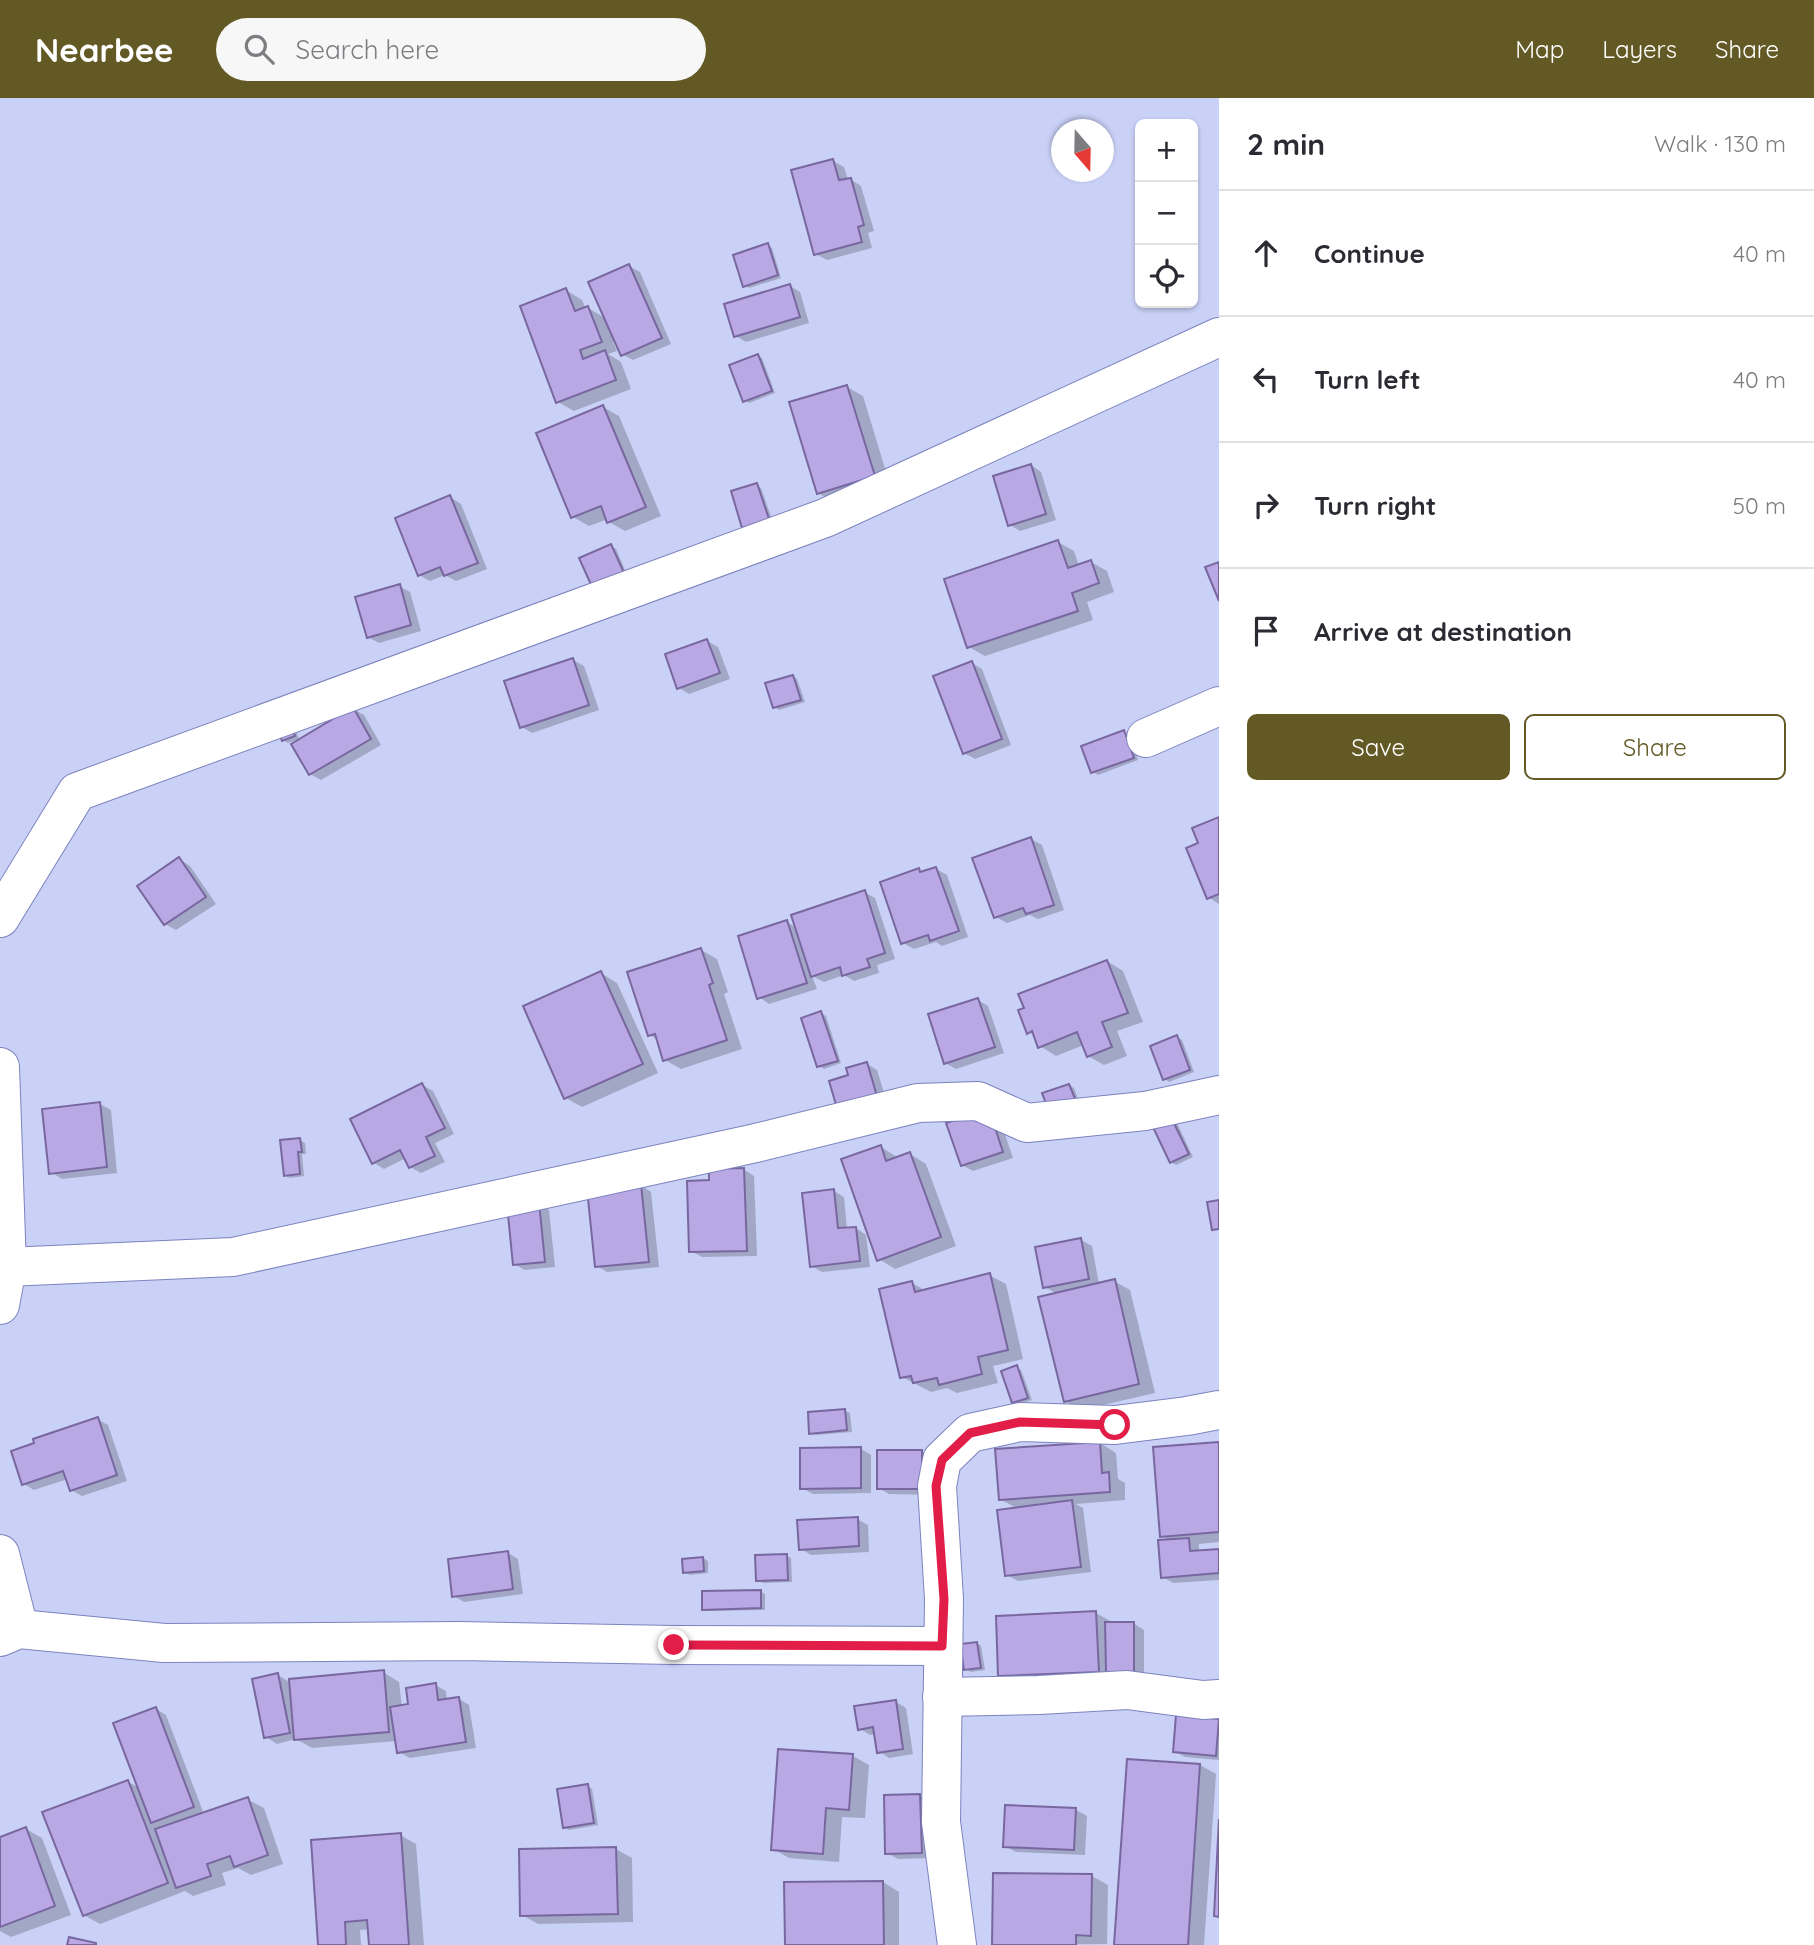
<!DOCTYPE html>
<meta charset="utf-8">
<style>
:root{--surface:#fff;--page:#f7f7f7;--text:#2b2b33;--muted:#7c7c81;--line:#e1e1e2;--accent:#635925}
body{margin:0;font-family:Quicksand,sans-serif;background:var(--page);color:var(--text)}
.controls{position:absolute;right:21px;top:21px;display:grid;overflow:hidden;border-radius:10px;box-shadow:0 2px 5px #0004}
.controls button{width:63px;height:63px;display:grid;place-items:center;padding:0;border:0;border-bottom:2px solid var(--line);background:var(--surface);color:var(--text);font:35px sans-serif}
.compass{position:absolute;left:1051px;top:21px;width:63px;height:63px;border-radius:50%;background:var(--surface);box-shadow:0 2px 5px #0004;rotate:160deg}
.stop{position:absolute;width:21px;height:21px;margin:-16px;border:5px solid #e11d48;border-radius:50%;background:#fff}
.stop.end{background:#e11d48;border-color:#fff;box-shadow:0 2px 7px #0008}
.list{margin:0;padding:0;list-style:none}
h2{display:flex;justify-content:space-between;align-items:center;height:91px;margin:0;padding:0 28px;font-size:30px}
h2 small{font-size:23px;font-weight:400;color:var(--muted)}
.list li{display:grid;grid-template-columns:46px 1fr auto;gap:21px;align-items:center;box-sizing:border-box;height:126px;padding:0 28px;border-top:2px solid var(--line)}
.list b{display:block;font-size:26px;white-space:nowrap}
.list em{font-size:23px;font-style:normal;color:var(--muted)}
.actions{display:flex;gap:14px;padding:21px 28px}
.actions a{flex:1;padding:16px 0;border:2px solid var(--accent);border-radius:10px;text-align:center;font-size:24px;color:var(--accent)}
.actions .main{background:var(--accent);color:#fff}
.icon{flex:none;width:38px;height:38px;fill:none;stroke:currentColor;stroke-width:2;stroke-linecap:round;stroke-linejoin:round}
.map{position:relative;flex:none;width:1219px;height:1847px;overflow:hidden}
header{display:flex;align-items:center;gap:42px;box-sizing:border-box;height:98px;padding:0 35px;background:var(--accent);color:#fff}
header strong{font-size:33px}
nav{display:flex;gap:38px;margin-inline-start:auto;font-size:24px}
.search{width:490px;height:63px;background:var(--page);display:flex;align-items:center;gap:18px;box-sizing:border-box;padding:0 24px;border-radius:38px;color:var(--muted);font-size:26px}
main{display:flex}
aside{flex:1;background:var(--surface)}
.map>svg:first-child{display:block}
.shadow{fill:#0003}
.building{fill:#baa8e5;stroke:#78679f;stroke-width:2}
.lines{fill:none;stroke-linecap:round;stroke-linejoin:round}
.minor-casing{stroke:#7c83be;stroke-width:40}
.minor{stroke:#fff;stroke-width:38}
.route{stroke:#e11d48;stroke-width:9}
</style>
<header>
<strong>Nearbee</strong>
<div class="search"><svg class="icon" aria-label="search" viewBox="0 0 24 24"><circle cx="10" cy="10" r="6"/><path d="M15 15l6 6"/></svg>Search here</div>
<nav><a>Map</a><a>Layers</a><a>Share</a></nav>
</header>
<main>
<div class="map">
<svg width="1219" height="1847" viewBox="0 0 1219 1847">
<rect width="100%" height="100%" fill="#cad1f7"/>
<!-- shadow -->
<g class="shadow">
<path d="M833,63L844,69L848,82L850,81L861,88L874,133L868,135L872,150L827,162L816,156Z"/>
<path d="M768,147L772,150L781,180L749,190L745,187Z"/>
<path d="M629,168L640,174L671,246L633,262L622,256L616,243L613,244L617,253L608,256L621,264L631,291L574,313L558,304L566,192L582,202L586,211L588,210L607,221Z"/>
<path d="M790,188L800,194L809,225L746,244L736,238Z"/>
<path d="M757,257L762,260L775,295L749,305L745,302Z"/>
<path d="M847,289L863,298L890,387L834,404L818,395Z"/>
<path d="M603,309L619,318L661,418L625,433L609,424L608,421L589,428L573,419Z"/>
<path d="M1031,367L1041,374L1056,422L1020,433L1010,427Z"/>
<path d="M757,387L761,390L773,424L749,431Z"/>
<path d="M450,399L461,406L487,471L456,483L445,477L430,483L419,477Z"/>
<path d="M1058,444L1074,453L1079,468L1091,464L1107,473L1114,494L1087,504L1093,522L985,558L969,549Z"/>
<path d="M611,448L616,451L628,479L599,492Z"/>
<path d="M399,488L410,494L421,533L379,545L368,539Z"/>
<path d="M707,543L718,549L730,581L689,596L679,590Z"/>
<path d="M573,562L584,568L599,612L532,635L522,629Z"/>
<path d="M972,565L982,571L1011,647L975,661L964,655Z"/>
<path d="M793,578L797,581L805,604L779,612L775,609Z"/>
<path d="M353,611L364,617L381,647L321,682L310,676Z"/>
<path d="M296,632L299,641L288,645L283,642Z"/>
<path d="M1124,634L1129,637L1138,662L1098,677L1093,674Z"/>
<path d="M1219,720V806L1208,799L1200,746L1194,731Z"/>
<path d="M1031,741L1042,747L1064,812L1038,821L1030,817L1007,825L996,819Z"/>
<path d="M179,761L190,768L216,806L176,832L165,826L140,788Z"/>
<path d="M936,771L947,777L968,839L942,848L936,844L914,851L903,845L918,772L923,775Z"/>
<path d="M864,794L875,800L895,861L877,867L879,875L854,883L844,877L824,884L812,878L817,891L769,906L759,899L787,824L797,830Z"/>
<path d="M701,852L717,861L728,894L724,896L742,951L681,971L665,962L658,942L650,937Z"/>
<path d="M1107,863L1123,873L1143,924L1117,933L1127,958L1104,967L1088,958L1084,947L1056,958L1040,948L1037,939L1028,934Z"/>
<path d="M601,875L617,885L658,975L582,1009L566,1000L525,909Z"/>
<path d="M978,902L988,908L1004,955L956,971L945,965Z"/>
<path d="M821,915L826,918L841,965L824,971L819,968Z"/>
<path d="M1177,939L1182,942L1194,974L1169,984L1165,981Z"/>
<path d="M867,966L877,972L889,1011L850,978Z"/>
<path d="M422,987L433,993L454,1036L435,1045L445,1064L421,1075L410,1069L406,1060L384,1071L374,1065Z"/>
<path d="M1069,987L1074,990L1080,1006L1050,1012Z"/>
<path d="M100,1006L111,1012L117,1075L62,1081L51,1074Z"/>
<path d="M999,1019L1013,1060L973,1073L962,1067Z"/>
<path d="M1175,1021L1193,1059L1176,1067L1171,1064L1154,1026Z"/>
<path d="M300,1042L305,1045L306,1056H302L304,1078L290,1080L285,1077Z"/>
<path d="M881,1049L897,1059V1061L910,1056L926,1066L956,1148L895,1171L879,1161Z"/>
<path d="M743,1071L754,1078L757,1158L702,1159L691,1153L711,1084Z"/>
<path d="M641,1087L651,1094L659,1169L607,1174L597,1168Z"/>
<path d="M834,1093L844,1099L847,1131L856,1130L866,1137L870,1169L822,1174L811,1168Z"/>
<path d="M539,1106L549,1112L555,1169L525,1172L514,1166Z"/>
<path d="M1081,1142L1092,1148L1099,1186L1114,1183L1130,1192L1155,1295L1081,1312L1065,1303L1057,1196L1045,1189Z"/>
<path d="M989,1177L1006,1186L1023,1261L993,1268L998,1285L957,1295L947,1290L931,1294L902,1279L912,1185L926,1193Z"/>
<path d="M1016,1269L1021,1272L1032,1302L1019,1306L1014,1303Z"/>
<path d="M845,1313L850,1315L852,1334L816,1337L811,1334Z"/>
<path d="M97,1321L108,1327L127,1383L82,1398L71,1392L68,1381L34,1392L24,1386Z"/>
<path d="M1100,1345L1116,1355L1118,1381L1125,1385V1402L1076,1406L1083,1410L1091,1474L1018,1483L1007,1477L1018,1411L1000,1401Z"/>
<path d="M1219,1346V1444L1199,1446V1454L1219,1453V1482L1173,1485L1163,1479L1170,1443L1162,1438L1155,1351Z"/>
<path d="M860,1350L871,1357V1395L813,1396L802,1390Z"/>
<path d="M922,1354L932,1360V1397L889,1396L879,1390Z"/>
<path d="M857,1421L868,1427L869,1454L811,1457L801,1451Z"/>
<path d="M508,1455L518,1461L523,1496L464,1504L454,1498Z"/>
<path d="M786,1458L791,1460L792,1484L763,1485L758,1482Z"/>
<path d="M703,1460L708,1463V1475L690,1477L685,1474Z"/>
<path d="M760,1493L765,1496V1512L709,1513L704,1511Z"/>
<path d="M1096,1515L1112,1524V1526L1133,1525L1144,1532V1579L1016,1586L1000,1577Z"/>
<path d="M976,1545L981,1548L985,1572L971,1574L966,1571Z"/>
<path d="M383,1574L399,1584L402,1609L410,1608L435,1587L446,1593L447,1603L459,1601L469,1607L476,1650L410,1660L399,1654L397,1643L312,1650L296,1641L277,1646L266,1639L278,1577L291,1585Z"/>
<path d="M896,1604L906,1610L913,1656L889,1660L879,1653L876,1636L870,1637L859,1630Z"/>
<path d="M156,1611L166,1617L204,1716L247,1701L264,1710L283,1766L251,1777L238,1770L222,1775L226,1787L193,1798L185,1793L100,1826L84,1817L128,1684L140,1690Z"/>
<path d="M1178,1619L1219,1623V1662L1185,1659L1174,1653Z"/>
<path d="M853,1658L869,1667L865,1720L842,1719L839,1764L789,1760L773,1751Z"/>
<path d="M1200,1667L1216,1676L1204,1847H1116Z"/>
<path d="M588,1688L592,1691L598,1727L569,1732L564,1729Z"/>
<path d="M920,1698L931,1704L932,1760L898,1761L887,1755Z"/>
<path d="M1007,1709L1076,1712L1087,1718L1085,1757L1016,1754L1005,1748Z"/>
<path d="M26,1731L42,1740L71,1817L11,1839L0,1833V1740Z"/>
<path d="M400,1737L416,1746L424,1847H371L370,1831L360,1832L361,1847H320Z"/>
<path d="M616,1751L632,1760L633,1824L538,1826L522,1817Z"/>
<path d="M1092,1778L1108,1787L1107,1846L994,1847Z"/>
<path d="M883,1784L899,1794V1847H787Z"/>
</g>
<!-- building -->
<g class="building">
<path d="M833,61L839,82L851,80L864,127L858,129L862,144L814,157L791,72Z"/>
<path d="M768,145L778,177L743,189L733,157Z"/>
<path d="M629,166L662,240L621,258L588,184Z"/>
<path d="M790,186L800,219L734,239L724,206Z"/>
<path d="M566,190L575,213L588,208L602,244L580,252L583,261L605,252L616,282L556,305L520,208Z"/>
<path d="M758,256L772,293L743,304L729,267Z"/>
<path d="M847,287L875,378L817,396L789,304Z"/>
<path d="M603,307L646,409L607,425L601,408L571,420L536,335Z"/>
<path d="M1031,366L1046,416L1008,428L993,378Z"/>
<path d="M757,385L769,421L742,430L731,393Z"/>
<path d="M450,397L478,465L444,478L440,469L418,478L395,420Z"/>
<path d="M1058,442L1068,470L1091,462L1099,485L1072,495L1078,513L967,550L944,481Z"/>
<path d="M611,446L625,477L593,491L579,460Z"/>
<path d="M1219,464V503L1205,469Z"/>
<path d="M400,486L411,527L367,540L355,499Z"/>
<path d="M707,541L720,575L677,591L665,556Z"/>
<path d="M573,560L589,607L520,630L504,583Z"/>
<path d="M972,563L1002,641L963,656L933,578Z"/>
<path d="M793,577L801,602L773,610L765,585Z"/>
<path d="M353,609L371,641L309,677L291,646Z"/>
<path d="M291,628L295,638L282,643L278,632Z"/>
<path d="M1124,632L1134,660L1091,675L1081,648Z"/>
<path d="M1219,719V796L1207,801L1186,750L1198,745L1192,730Z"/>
<path d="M1031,739L1054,807L1026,816L1023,810L994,820L972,760Z"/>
<path d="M179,759L206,799L164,827L137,788Z"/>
<path d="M936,769L959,833L930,843L928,837L901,846L880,784L919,770L920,774Z"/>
<path d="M865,792L885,855L867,861L870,869L842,878L840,869L811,879L791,817Z"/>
<path d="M787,822L807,885L757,901L738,838Z"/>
<path d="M701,850L713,885L709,887L727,942L663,963L655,936L648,938L627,874Z"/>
<path d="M1107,862L1128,915L1102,924L1112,949L1087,959L1077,934L1038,950L1032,933L1027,936L1018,912L1024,910L1018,896Z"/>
<path d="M601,873L643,966L564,1001L523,908Z"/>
<path d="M978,900L995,949L944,966L928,916Z"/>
<path d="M821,913L838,963L817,969L801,920Z"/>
<path d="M1177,937L1190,972L1163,982L1150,948Z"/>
<path d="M867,964L879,1005L839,1017L829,983L848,977L846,970Z"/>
<path d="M422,985L445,1030L426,1039L435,1058L409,1070L400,1052L372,1066L350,1021Z"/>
<path d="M1069,986L1076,1003L1049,1013L1042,995Z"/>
<path d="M100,1004L107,1069L49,1076L42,1011Z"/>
<path d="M989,1011L1003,1054L961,1068L946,1025Z"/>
<path d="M1170,1017L1189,1056L1170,1065L1151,1025Z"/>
<path d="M300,1040L302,1054H298L300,1076L284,1078L280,1042Z"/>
<path d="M881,1047L886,1063L910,1054L941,1139L877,1163L841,1061Z"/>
<path d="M744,1070L747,1153L689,1154L687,1083L709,1082V1071Z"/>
<path d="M641,1086L649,1164L595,1169L587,1091Z"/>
<path d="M834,1091L838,1130L856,1129L860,1163L810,1169L802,1095Z"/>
<path d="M1219,1102V1131L1212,1132L1207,1104Z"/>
<path d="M539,1104L545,1164L513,1167L507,1107Z"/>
<path d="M1081,1140L1089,1181L1043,1190L1035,1149Z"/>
<path d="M990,1175L1008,1252L978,1259L982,1276L939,1287L937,1280L913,1285L911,1278L900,1280L879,1191L912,1183L915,1194Z"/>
<path d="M1115,1181L1139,1286L1064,1304L1038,1199Z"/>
<path d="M1017,1267L1028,1300L1012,1305L1001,1273Z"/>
<path d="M845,1311L847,1332L809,1336L808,1314Z"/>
<path d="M98,1319L117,1377L70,1393L63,1373L22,1387L11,1353L34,1345L33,1341Z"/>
<path d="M1100,1344L1102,1375L1109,1374L1110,1394L999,1402L995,1351Z"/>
<path d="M1219,1344V1434L1160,1439L1153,1349Z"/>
<path d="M861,1349V1390L800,1391V1350Z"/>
<rect x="877" y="1352" width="45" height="39"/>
<path d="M1072,1402L1081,1469L1005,1478L997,1412Z"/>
<path d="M858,1419L859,1448L799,1452L797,1422Z"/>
<path d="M1189,1440L1190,1453L1219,1451V1475L1161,1480L1158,1442Z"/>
<path d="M508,1453L513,1491L452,1499L448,1461Z"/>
<path d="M787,1456L788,1482L756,1483L755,1457Z"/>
<path d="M703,1459L704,1473L683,1475L682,1461Z"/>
<path d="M761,1492V1510L702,1512V1493Z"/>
<path d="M1096,1513L1099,1574L998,1578L996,1518Z"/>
<path d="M1105,1524H1134V1574H1106Z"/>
<path d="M977,1544L981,1570L964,1572L960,1546Z"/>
<path d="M384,1572L389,1634L294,1642L289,1581Z"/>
<path d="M278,1575L290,1635L264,1640L252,1581Z"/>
<path d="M436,1585L438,1602L459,1599L466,1644L397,1655L390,1609L408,1606L406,1590Z"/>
<path d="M896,1602L903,1651L877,1655L873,1629L858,1632L854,1608Z"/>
<path d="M156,1609L194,1709L151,1725L113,1625Z"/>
<path d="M1176,1617L1219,1621L1216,1658L1173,1654Z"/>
<path d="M778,1651L853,1656L849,1712L826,1710L823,1756L771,1752Z"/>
<path d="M1127,1661L1200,1666L1188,1847H1114Z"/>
<path d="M128,1682L168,1785L83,1818L42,1714Z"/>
<path d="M588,1686L594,1725L563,1730L557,1691Z"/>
<path d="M920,1696L922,1755L885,1756L884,1697Z"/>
<path d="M248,1699L268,1757L234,1769L230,1758L207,1766L211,1778L176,1790L155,1731Z"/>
<path d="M1005,1707L1076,1710L1074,1752L1003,1749Z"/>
<path d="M1219,1721V1819L1214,1818Z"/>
<path d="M26,1729L55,1808L0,1829V1739Z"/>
<path d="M401,1735L409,1847H369L367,1822L345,1824L346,1847H318L311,1742Z"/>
<path d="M616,1749L618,1816L520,1818L519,1751Z"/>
<path d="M993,1775L1092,1776L1091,1838L1076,1837V1847H992Z"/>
<path d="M883,1783L884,1847H785L784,1784Z"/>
<path d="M69,1839L96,1845V1847H67Z"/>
</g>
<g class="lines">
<defs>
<g id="minor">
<path d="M1146,640L1219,608"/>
<path d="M0,820L77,694L825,420L1219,239"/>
<path d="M0,969L7,1169L0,1207"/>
<path d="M7,1169L233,1159L756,1045L918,1005L978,1003L1027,1025L1145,1013L1219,997"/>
<path d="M0,1456L19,1531"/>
<path d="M0,1539L19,1531L164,1545L460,1543L674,1547L942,1548"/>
<path d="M942,1599L1039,1597L1127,1592L1203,1602L1219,1601"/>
<path d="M957,1847L941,1724L944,1501L937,1388L942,1362L970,1335L1020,1324L1115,1327L1187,1318L1219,1312"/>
</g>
</defs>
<!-- minor casing -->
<use href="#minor" class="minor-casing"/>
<!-- minor -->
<use href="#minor" class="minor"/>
</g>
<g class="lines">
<!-- route -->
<path class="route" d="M674,1547L942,1548L944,1501L936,1388L942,1362L970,1335L1020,1324L1115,1327"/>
</g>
</svg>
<div class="controls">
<button>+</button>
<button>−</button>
<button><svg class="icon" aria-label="locate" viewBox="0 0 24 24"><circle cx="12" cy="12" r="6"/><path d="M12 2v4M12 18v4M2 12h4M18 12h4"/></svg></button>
</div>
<svg class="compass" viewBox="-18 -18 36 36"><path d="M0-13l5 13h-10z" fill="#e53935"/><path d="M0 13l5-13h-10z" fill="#7c7c81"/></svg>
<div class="stop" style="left:1115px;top:1327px"></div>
<div class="stop end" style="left:674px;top:1547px"></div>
</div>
<aside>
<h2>2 min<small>Walk · 130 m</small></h2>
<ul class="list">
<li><svg class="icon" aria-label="ahead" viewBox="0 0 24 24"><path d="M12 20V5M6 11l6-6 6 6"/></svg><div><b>Continue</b></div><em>40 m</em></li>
<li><svg class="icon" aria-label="left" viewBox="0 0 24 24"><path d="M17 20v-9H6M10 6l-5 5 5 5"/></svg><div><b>Turn left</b></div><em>40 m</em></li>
<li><svg class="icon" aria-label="right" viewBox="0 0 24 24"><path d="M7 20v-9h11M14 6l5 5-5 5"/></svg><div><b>Turn right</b></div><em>50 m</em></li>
<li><svg class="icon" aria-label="arrive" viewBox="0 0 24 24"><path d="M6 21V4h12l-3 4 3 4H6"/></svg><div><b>Arrive at destination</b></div></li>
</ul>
<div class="actions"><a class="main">Save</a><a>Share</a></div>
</aside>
</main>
